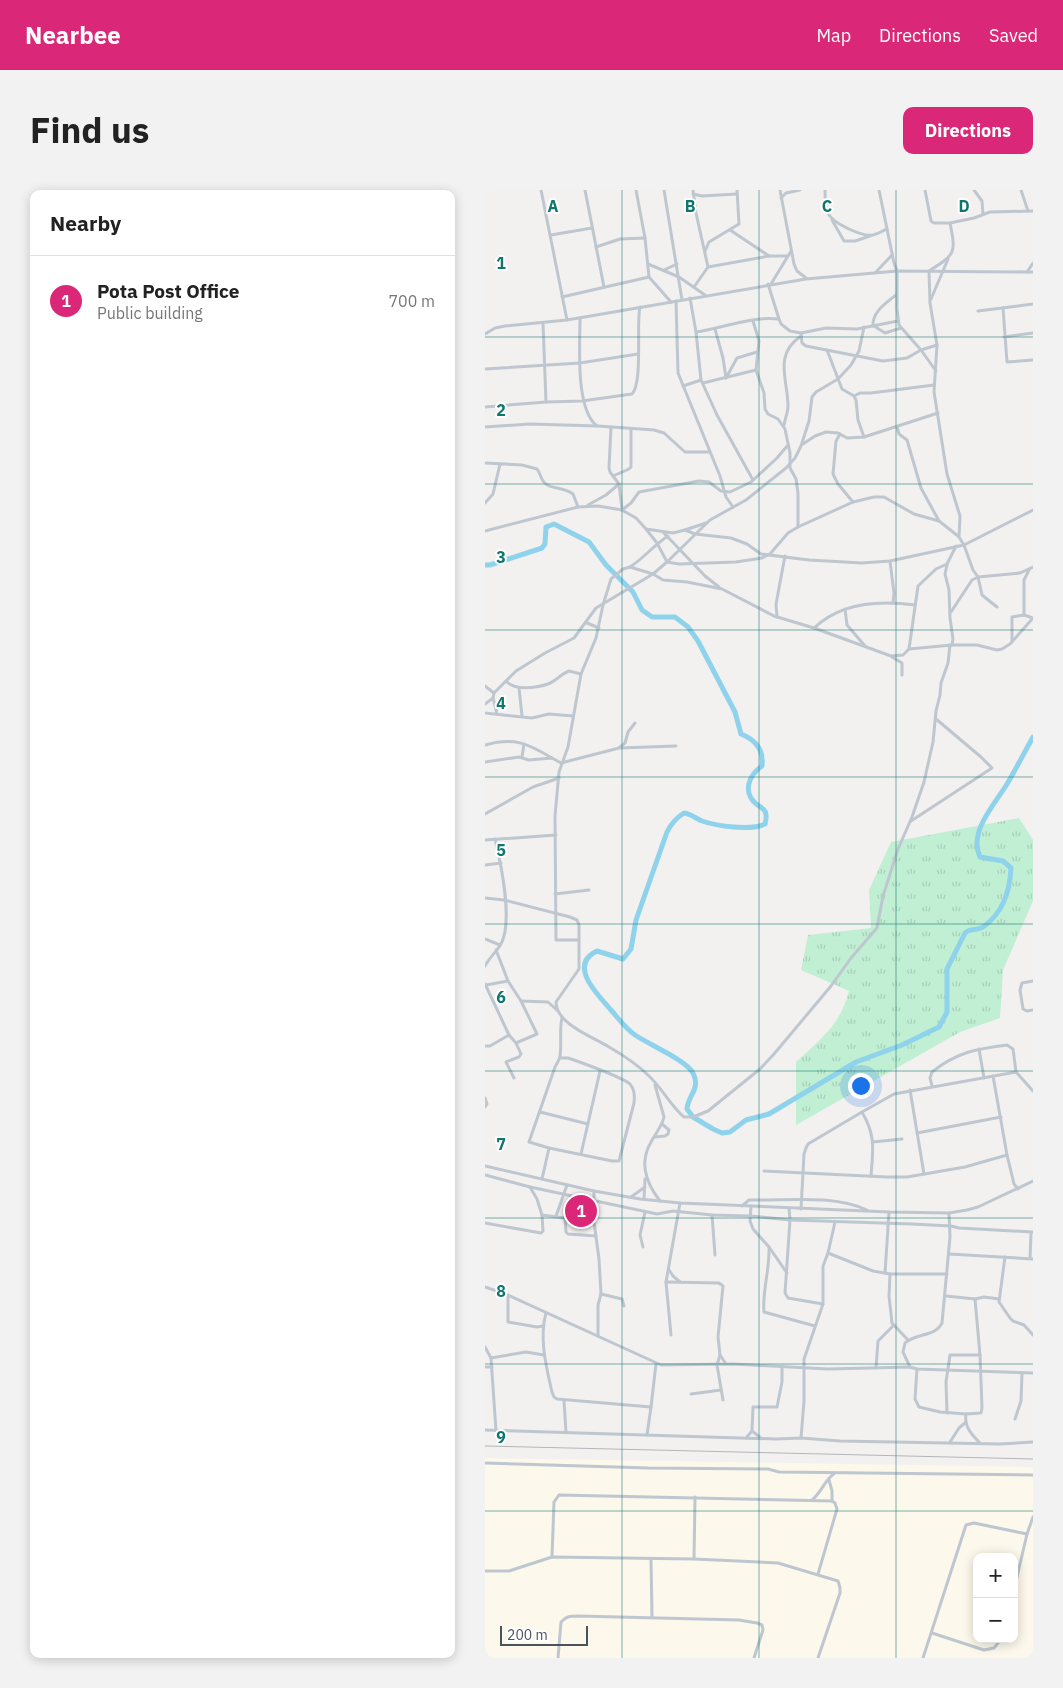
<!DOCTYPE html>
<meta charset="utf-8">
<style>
:root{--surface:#fff;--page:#f2f2f2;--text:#222;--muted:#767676;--line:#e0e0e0;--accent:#db2777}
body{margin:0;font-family:"IBM Plex Sans",sans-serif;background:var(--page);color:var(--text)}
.controls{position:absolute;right:15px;bottom:15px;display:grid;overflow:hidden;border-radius:10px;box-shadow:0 2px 12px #0003}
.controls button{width:45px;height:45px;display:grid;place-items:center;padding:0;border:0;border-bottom:1px solid var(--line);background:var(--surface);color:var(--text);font:25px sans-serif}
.scale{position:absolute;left:15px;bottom:12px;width:88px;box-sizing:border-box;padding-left:5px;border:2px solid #48535e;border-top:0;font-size:14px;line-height:18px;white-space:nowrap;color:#48535e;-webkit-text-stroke:4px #fff;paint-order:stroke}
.you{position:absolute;left:375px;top:895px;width:18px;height:18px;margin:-12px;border:4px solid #fff;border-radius:50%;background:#1a73e8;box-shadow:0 0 0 8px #1a73e833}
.badge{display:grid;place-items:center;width:32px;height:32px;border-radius:50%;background:var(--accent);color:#fff;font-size:16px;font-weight:700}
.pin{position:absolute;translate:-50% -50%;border:2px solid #fff;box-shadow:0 1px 5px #0006}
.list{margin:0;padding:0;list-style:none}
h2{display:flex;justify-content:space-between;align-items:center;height:65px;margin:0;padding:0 20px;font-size:21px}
h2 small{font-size:16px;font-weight:400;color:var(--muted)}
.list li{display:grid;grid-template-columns:32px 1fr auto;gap:15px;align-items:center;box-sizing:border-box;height:90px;padding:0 20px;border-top:1px solid var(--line)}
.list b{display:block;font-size:19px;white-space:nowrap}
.list p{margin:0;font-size:16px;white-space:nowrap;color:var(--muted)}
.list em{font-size:16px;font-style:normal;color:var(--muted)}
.map{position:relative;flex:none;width:548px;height:1468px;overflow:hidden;border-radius:10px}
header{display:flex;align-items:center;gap:30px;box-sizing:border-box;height:70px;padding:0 25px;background:var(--accent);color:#fff}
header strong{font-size:24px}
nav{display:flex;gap:28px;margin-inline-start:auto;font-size:18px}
.intro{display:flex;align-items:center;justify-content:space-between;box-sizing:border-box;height:120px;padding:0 30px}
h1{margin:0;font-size:35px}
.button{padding:12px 22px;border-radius:10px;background:var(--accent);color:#fff;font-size:18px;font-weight:700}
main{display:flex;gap:30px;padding:0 30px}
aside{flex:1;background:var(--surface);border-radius:10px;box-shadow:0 2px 12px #0003}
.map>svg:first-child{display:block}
.commercial{fill:#fcf8eb;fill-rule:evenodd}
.grass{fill:url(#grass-tufts)}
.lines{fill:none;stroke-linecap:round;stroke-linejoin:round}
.river{stroke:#8ed3eb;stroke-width:5}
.minor{stroke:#bec7cf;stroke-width:3}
.rail{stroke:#b3b5ba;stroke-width:1}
.grid{fill:none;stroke:#0f766e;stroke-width:1;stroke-opacity:0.55}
.grid-label{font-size:16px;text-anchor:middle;font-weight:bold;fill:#0f766e;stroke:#fff;stroke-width:4;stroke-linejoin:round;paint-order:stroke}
</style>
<header>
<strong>Nearbee</strong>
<nav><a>Map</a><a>Directions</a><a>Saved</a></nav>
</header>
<div class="intro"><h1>Find us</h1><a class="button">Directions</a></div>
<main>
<aside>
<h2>Nearby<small></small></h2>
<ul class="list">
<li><span class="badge">1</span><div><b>Pota Post Office</b><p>Public building</p></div><em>700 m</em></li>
</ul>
</aside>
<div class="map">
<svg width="548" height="1468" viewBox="0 0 548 1468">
<defs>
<pattern id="grass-tufts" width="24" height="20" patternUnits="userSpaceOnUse" patternTransform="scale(1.25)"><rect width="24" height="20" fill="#c0efd4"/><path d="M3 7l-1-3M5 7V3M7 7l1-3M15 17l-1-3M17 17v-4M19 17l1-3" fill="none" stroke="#a6cfb8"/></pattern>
</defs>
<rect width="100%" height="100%" fill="#f3f0f0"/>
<!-- commercial -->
<path class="commercial" d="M0,1268L548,1277V1468H0ZM492,1367H529V1449H492Z"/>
<!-- grass -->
<path class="grass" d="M534,628L548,650V711L518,780L515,828L475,842L311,935V872C336,849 355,835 364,801L316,780L323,745L386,738L384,700L406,652Z"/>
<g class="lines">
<!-- river -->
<path class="river" d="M0,375H5L57,358L60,354L61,337L69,334L104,352L121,375L148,402L157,420L167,427H190L203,437L213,451L250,522L256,544C271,550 279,560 277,576C267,583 259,596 266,608C273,620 285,615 280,634C265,641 232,636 217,631C210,628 206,624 199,623C191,628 186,634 182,642L151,730L146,759L138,769L112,761C82,775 113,805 126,820C133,828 141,839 150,845C163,854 201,870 208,883C216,899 203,905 202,919L208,927L228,939L237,943L245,942L261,930L284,924L371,872L417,855L454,837L462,822V779L480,743C485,738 492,741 498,737C518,723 525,701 526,678L518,671L495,667C483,642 510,614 522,594C531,579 539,563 548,547"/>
<!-- minor -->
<g class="minor">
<path d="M56,0L82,130L321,89L412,81L548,82"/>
<path d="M100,0L119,97"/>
<path d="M151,0L160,48L164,87L186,112"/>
<path d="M179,0L197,110"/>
<path d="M208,0L211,23L223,77L209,97"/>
<path d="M295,0L309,74L312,81L321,88"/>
<path d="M340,0C340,7 340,17 343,23C347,33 377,47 388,45C393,44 397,41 402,39"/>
<path d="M394,0L409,73L412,81V119L414,135L436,160L451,181"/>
<path d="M440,0L446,31L449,33H465L489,28L505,22L548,21"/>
<path d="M489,0L497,11L498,24"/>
<path d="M536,0L543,21"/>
<path d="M208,4L217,6L252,4"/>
<path d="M296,8L301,3L315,0"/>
<path d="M347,30L359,51H370L385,46"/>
<path d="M465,33C471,63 471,64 444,81L445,113L452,155L449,202L462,284L475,326L474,347L479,355L488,380L493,387L497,405L512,417"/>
<path d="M245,40L284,66"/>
<path d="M66,45L107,38"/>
<path d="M111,57L135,49L160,48"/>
<path d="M220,61L224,52L254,34L252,0"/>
<path d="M163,74L194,87L220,105"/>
<path d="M223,77L284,66H303L306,61"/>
<path d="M179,80L192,74"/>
<path d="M391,82L407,65"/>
<path d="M542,82L548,73"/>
<path d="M283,94L294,129L296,134L305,141L316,143L341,138L372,139L413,131"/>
<path d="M286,94L303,66"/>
<path d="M77,107L164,87"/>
<path d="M205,108L211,142L216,190L232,225L268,290"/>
<path d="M446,109L463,69"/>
<path d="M191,111L193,183L235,286L241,307L248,317"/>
<path d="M518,118L522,172L548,170"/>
<path d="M493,121L548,114"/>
<path d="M95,129C95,155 90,219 112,236"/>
<path d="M268,131L274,151L271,180L279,203L280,219L283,224L293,229L300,239L305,263V278L311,289L313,303V337"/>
<path d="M58,133L61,212"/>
<path d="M388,136C387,121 403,112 412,104"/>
<path d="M389,136L400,143L416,138"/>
<path d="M230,139L238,168L241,188"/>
<path d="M211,142C237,138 267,126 293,129"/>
<path d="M316,143L317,153L321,156L398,171L422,168L436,160L452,155"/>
<path d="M0,144L10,138L20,136L82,130"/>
<path d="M519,147L548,143"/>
<path d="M342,160L357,199L369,206L371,210L373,230L379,247"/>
<path d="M0,179L95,173L153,164"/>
<path d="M241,188L252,168L272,162"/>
<path d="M218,193L271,180"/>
<path d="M198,196L216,190"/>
<path d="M369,206L375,203H386L449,195"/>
<path d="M0,217L61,212L97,211L147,204C158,193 151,135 155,117"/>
<path d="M299,235C300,229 303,222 303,216C303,190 288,165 316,146"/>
<path d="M0,237L45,234L113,236L169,240L179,243L200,262H224"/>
<path d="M126,237L124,278L125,282L134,294L137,319"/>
<path d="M412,237L414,244L422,250L436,298L454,331"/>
<path d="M355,244L351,251L348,284L353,294L368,312"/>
<path d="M318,254L330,246L341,242L353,243L362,248L379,247L453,223"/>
<path d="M0,273L37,275L52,279C56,284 56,291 61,294C66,299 79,297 88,304L93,317"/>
<path d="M128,286L144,279L146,277V239"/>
<path d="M0,313L8,304L15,274"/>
<path d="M103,315L121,305L134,294"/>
<path d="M137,320L146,313L154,302L214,291L224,292L236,301L245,302L266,292L292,268L303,255"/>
<path d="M161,339L172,353L182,372L194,374L251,372L277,368L285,364L303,343L313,337L368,312L389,307H399L429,324L454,331L473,346"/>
<path d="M200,340L221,333"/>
<path d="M0,341L93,317L113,316L137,320L151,328L161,339L188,343L200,340L210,344L246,348L262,354L276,364L324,370L377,373L405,371L479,355L548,320"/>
<path d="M178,342L220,386L234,397"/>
<path d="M405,371L409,403L408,413"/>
<path d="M462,375L460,384L464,400L465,428L468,449L467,455"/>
<path d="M145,377C159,368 169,355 183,346"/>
<path d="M360,419L362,435L380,456"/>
<path d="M466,422L487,390L493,387L535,383L548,377"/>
<path d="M539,425V390L544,380"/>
<path d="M292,427L291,414L300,366"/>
<path d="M102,433L114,438"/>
<path d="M329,438C356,412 394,410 430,415"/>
<path d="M424,459L433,396L451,379L462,374L471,356"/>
<path d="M407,467L417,473V485"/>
<path d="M21,491C30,501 51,498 63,494C71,491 76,484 84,481L96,484"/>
<path d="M0,496L9,503"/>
<path d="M34,498L37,526"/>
<path d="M8,508L12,524"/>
<path d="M0,514L8,508L9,503L31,481L60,463L89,448L111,418L168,384L182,372L225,330L261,310L301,278L310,268L316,256L324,231L327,207L331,202L353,189L366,175L374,161L379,137"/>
<path d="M0,523L47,528L64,524L88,526"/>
<path d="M0,555C29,547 42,553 67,568"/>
<path d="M135,557L140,553L143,542L150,533"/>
<path d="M37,567L39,554"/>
<path d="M0,572L34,567L44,570L67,568L76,573L134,558L191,556"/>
<path d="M0,624L48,597L74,588"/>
<path d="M426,631L507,578L496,567L451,529"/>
<path d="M0,650L71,645"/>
<path d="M0,675L16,673"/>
<path d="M70,704L104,700"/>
<path d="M0,708L19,710L85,727L92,730L94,735V779L71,812C71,834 108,847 124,857C138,865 153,875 164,886C177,898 185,915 199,927H208L223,921L275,879L289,864L346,796L366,768L392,738L398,706L413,659L427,627L439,592L448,552L451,521L455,505L456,493L463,473L465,455"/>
<path d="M0,749L15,755"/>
<path d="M93,750H71L70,626L74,582L83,557L96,484L111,448L118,415L126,389L138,379L145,377L168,384L178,390L202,392L237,399L289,426L329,438L406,466L418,465L424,459L467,455H492L512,460L517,459L525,454L548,428L539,425L527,427V451"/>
<path d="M11,760L23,791L36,811L52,844L31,853"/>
<path d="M0,776C4,768 12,761 16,754C28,731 16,674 10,649"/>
<path d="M548,791L537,793L535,800L538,819L542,821L548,820"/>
<path d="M0,794L24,845L31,853L36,864L34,867L21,872L29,888"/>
<path d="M1,795L23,791"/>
<path d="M36,811L63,812L73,821"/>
<path d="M1,856H5L24,845"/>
<path d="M494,859L499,888"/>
<path d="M75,868H83C95,872 139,888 145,894C150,900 150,906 149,913L134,971H127L64,958L44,952L70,877C72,873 75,869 75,866C77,853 74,841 77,828"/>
<path d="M508,886L522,965L529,994L533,999"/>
<path d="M170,895L179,927C177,936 171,943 166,952C154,972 161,993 175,1011"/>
<path d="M447,896L445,888L447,882C472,862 491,859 522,855L528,859L531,882L548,901"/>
<path d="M425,900L439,984"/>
<path d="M0,908L2,914L0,917"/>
<path d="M55,922L103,934"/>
<path d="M377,922C391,946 388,959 386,986"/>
<path d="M432,943L516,927"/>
<path d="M170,947L180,946L183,944L184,940L177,934"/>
<path d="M388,952L417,949"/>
<path d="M96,964L115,881"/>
<path d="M0,976L109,1001L155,1009L195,1013L404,1022L464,1023L482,1020L493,1017L548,991"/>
<path d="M279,981L402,987H422L480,977L522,965"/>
<path d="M0,985L45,997L172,1024L188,1021L227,1025L266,1026L305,1030L427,1034L466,1036L474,1038L548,1042"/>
<path d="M57,989L64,958"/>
<path d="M45,997L52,1009L57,1025"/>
<path d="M109,1001V1032L114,1069L116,1104L113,1115V1146"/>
<path d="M146,1007L160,997"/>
<path d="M159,1009L160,989"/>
<path d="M257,1016L264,1010C302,1011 346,1004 382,1020"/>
<path d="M266,1016L265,1031L268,1039L284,1057L302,1083"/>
<path d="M304,1018L305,1030L300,1103L303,1108L338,1114"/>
<path d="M316,1019L319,964L321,958L323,954L377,922L409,904L531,882"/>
<path d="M227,1025L230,1065"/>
<path d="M71,1026L82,995"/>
<path d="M80,1028L81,1042L83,1044L111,1046"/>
<path d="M0,1033L56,1043L58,1041L57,1025L109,1032"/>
<path d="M158,1057L155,1045L160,1022"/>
<path d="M284,1057C285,1079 277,1101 279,1122L330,1136"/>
<path d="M343,1063L388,1081L405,1084H462"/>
<path d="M464,1064L548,1069"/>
<path d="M520,1067L514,1112L525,1128L528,1131L539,1135L548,1145"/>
<path d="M545,1068L546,1043"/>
<path d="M184,1080L188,1086L195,1092"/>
<path d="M400,1083L404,1022"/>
<path d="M405,1084L404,1106L407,1133L423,1150"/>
<path d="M181,1092L234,1093L238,1096L233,1147L235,1165L232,1175L238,1210"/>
<path d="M0,1097L23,1105L176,1175L248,1174L343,1179L425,1177L432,1179L548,1183"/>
<path d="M116,1104L137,1109L139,1116"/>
<path d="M23,1105V1132L52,1137L58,1136"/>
<path d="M461,1106L490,1109L499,1107L514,1109"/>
<path d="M490,1109L495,1165L497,1218L496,1223L481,1224C479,1236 486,1244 494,1252"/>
<path d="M61,1123C54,1148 61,1176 67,1202L69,1207L72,1209L166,1217L171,1174"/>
<path d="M186,1145L181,1092L195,1013"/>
<path d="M0,1157L6,1168L11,1241"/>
<path d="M235,1165L241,1174"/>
<path d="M6,1168L41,1162L59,1165"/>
<path d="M0,1177H7"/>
<path d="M425,1177L418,1162L420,1153C431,1143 450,1147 457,1133L465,1047L464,1023"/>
<path d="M391,1178L393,1151L408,1136"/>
<path d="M432,1179L430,1209L434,1217L455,1222L481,1224"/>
<path d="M206,1204L236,1200"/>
<path d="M79,1211L81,1242"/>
<path d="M462,1223L461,1192L465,1165H495"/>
<path d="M530,1229L536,1211L537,1183"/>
<path d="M0,1240L291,1249L316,1248L355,1251L515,1254L548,1252"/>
<path d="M267,1241L276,1248"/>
<path d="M162,1245L166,1217"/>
<path d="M261,1248L267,1241L268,1217H292L297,1192V1176"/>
<path d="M316,1248L319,1211V1169L338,1114V1076L343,1063L350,1032"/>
<path d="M465,1252L474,1238L481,1232"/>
<path d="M0,1273L163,1278L283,1279L294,1282L548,1285"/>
<path d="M344,1290L347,1301V1311"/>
<path d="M327,1310C337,1302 340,1289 350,1283"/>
<path d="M67,1367L69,1312L74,1305L347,1311L350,1313L352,1319L333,1384"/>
<path d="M166,1369L167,1427"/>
<path d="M209,1369L210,1307"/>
<path d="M0,1381H24L67,1367L209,1369L293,1373L353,1391L355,1398V1403L333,1468"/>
<path d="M529,1400L542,1344L548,1327"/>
<path d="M447,1443L499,1460L509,1458L516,1449"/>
<path d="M73,1468L76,1432C81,1426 86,1426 93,1426L254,1430L272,1433L277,1435L278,1440L269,1468"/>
<path d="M438,1468L481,1335L489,1333L542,1344"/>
</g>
<!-- rail -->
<path class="rail" d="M0,1256L548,1269"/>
</g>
<!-- grid -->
<path class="grid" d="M137,0V1468M274,0V1468M411,0V1468M0,147H548M0,294H548M0,440H548M0,587H548M0,734H548M0,881H548M0,1028H548M0,1174H548M0,1321H548"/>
<g class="grid-label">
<text x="68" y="22">A</text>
<text x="205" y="22">B</text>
<text x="342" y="22">C</text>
<text x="479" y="22">D</text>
<text x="16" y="79">1</text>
<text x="16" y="226">2</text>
<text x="16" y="373">3</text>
<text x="16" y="519">4</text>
<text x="16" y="666">5</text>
<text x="16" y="813">6</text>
<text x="16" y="960">7</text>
<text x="16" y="1107">8</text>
<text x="16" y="1253">9</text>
</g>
</svg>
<div class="controls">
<button>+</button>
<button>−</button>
</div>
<div class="scale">200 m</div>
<div class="you"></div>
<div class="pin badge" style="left:96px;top:1021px">1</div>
</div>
</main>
